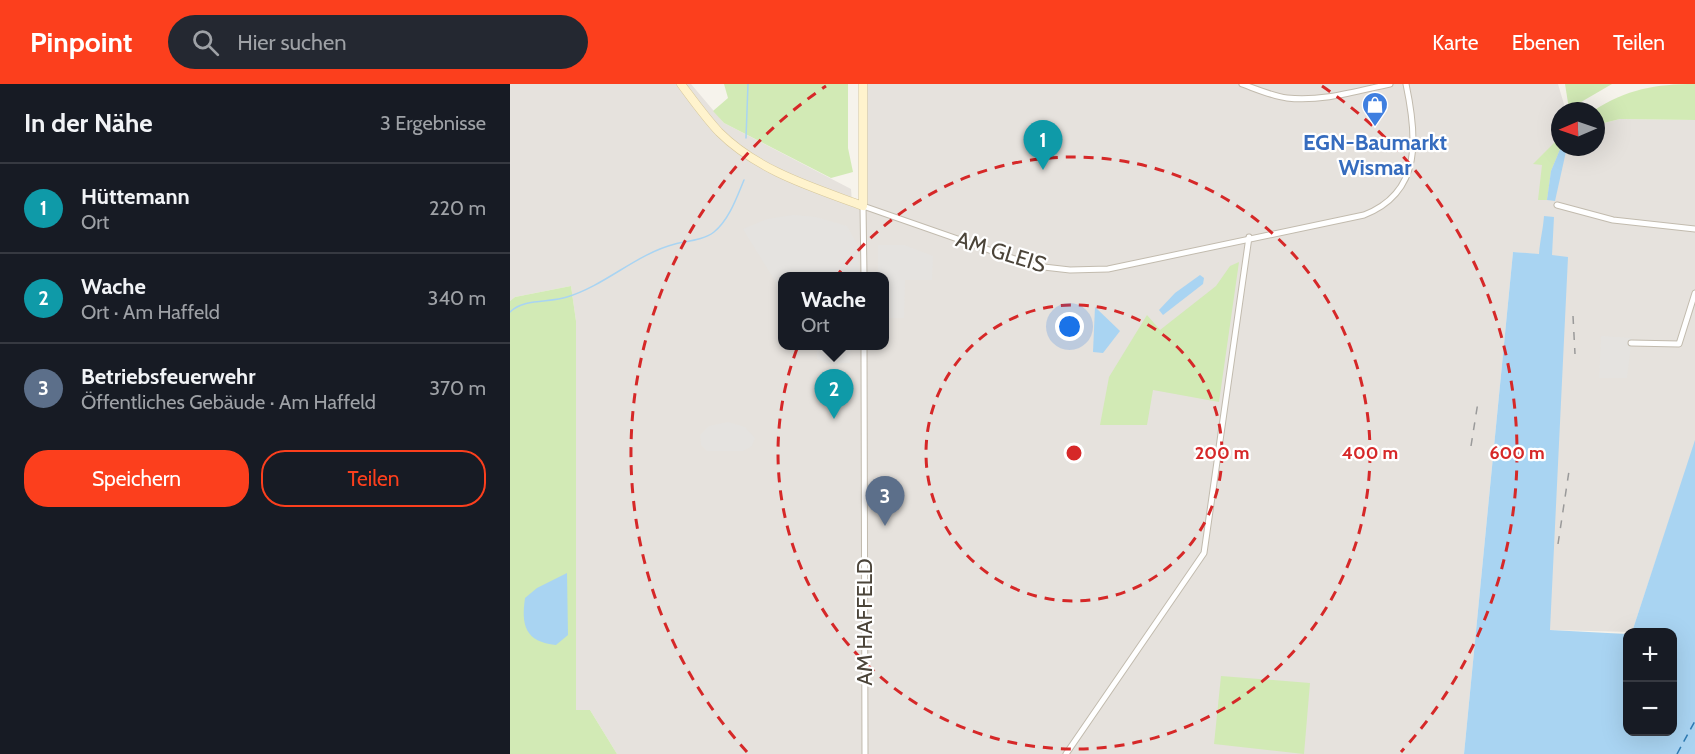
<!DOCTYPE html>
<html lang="de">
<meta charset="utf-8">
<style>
:root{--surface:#171b24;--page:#242831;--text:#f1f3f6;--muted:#9ea1a6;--line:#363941;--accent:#fc3f1d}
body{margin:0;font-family:Cabin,sans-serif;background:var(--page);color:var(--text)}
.controls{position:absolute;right:18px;bottom:18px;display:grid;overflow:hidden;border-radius:12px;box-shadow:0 6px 24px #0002}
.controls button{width:54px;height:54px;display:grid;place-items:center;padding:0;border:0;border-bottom:2px solid var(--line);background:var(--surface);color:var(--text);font:30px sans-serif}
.compass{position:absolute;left:1041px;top:18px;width:54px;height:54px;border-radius:50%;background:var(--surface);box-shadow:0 6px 24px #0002;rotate:268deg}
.you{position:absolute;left:560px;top:243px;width:21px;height:21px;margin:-15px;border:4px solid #fff;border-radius:50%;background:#1a73e8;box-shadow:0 0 0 9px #1a73e833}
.badge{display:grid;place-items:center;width:39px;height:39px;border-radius:50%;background:var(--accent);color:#fff;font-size:20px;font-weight:700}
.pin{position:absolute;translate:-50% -50px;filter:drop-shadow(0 2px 3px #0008)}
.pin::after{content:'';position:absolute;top:32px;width:21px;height:18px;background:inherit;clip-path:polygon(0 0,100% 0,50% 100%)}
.popup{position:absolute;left:268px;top:188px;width:111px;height:78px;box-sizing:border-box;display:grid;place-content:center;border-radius:12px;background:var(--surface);filter:drop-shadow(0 2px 4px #0005);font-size:20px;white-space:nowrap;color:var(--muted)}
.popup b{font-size:22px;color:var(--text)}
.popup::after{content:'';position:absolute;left:50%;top:100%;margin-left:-12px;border:12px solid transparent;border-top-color:var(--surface)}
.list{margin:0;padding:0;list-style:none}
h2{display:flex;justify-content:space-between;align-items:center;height:78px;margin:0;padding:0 24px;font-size:26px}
h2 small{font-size:20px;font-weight:400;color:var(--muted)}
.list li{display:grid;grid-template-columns:39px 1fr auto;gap:18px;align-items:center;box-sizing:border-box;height:90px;padding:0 24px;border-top:2px solid var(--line)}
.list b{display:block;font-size:22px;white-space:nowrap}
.list p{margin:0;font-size:20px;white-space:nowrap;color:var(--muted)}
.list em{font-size:20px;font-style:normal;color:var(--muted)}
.actions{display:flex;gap:12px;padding:18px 24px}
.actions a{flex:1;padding:14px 0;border:2px solid var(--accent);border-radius:24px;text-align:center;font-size:21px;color:var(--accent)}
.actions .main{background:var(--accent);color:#fff}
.icon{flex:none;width:33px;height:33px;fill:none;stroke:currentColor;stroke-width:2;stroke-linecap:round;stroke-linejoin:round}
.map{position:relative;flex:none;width:1185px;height:670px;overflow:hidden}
header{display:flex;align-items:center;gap:36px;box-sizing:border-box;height:84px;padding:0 30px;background:var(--accent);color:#fff}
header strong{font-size:28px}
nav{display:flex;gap:33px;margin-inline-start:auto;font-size:21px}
.search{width:420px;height:54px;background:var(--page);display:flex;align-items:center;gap:15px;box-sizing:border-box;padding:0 21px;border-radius:33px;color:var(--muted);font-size:22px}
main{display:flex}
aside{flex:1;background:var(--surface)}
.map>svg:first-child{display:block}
.industrial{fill:#e6e2dd;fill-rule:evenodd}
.green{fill:#d2eab5}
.parking{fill:#e5e3e0}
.water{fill:#a9d4f2}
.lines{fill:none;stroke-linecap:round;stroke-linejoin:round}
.stream{stroke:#a9d4f2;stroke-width:1.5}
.ferry{stroke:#2e7ab2;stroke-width:1.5;stroke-dasharray:8 6;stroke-linecap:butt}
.street-casing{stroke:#c2bbae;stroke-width:7}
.secondary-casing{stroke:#d6c79b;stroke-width:9}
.street{stroke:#fff;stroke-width:5}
.secondary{stroke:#fff3cd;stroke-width:8}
.rail{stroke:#9a9a9a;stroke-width:1.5;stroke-dasharray:8 8;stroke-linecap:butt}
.ring{fill:none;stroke:#d62828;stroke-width:3;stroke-dasharray:10 8}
.labels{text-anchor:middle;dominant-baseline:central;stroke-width:4.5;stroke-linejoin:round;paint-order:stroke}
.shop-label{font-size:22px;font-weight:bold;fill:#366cbe;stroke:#fff}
.street-label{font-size:22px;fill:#4b4439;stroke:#fff}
.centre{fill:#d62828;stroke:#fff;stroke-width:3}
.ring-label{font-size:18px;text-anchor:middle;font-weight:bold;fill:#d62828;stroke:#fff;stroke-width:4.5;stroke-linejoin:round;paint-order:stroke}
</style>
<header>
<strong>Pinpoint</strong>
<div class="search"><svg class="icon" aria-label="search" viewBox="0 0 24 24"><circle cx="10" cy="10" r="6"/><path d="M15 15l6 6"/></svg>Hier suchen</div>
<nav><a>Karte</a><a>Ebenen</a><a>Teilen</a></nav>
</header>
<main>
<aside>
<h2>In der Nähe<small>3 Ergebnisse</small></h2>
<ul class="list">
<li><span class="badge" style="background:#0f9aa8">1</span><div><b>Hüttemann</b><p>Ort</p></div><em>220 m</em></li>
<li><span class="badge" style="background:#0f9aa8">2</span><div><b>Wache</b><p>Ort · Am Haffeld</p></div><em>340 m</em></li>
<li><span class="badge" style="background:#5c6f8a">3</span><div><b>Betriebsfeuerwehr</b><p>Öffentliches Gebäude · Am Haffeld</p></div><em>370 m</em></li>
</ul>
<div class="actions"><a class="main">Speichern</a><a>Teilen</a></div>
</aside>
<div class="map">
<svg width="1185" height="670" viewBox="0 0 1185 670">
<rect width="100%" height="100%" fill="#f6f3ec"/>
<!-- industrial -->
<path class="industrial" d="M0,0H181L214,39L341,105L342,118L352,122L353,0H1048L1056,27H1050V63H1086V41L1110,35L1185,36V359L1122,548L1040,546L1035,171L1003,168L954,670H107L80,626H66V237L61,202L5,213L0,217ZM273,192H375V262H273Z"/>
<!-- green -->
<g class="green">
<path d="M214,0H338V64L343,88L321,94L214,39L203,27L218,14Z"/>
<path d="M1055,0H1102L1059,25Z"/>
<path d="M1185,0V36L1110,35L1086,41V27H1083C1117,5 1145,0 1185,0Z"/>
<path d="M1050,53L1051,63L1041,87L1037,116H1028L1032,81L1023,80Z"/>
<path d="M729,178L709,318L643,306L637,341H590L599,293L637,231L650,246L706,202L720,182Z"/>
<path d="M61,202L66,237V626H80L107,670H0V217L5,213Z"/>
<path d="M711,592L800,599L794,670L704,660Z"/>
</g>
<!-- parking -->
<g class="parking">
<path d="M284,131L306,133L337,142L348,162L349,192H273V205H270L233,145L257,135Z"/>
<path d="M368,161H394L423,172L422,196H395L394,234H375V192H368Z"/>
<path d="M1091,252L1122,254L1117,294H1089Z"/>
<path d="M306,262H341L340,279H316L307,275Z"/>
<path d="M218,338L235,343L245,354L242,362L233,367H197L191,361L190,351L199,342Z"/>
</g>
<!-- water -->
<g class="water">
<path d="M1051,63H1057L1045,117L1037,116L1041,87Z"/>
<path d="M1034,132L1044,133L1042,171L1058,173L1040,546L1117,550L1118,648H1162V548H1122L1185,356V670H954L1003,168L1029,170C1030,156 1033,146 1034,132Z"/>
<path d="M690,191L694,194L693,200L653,231L649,226L665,209Z"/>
<path d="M585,223L610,247L593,269L583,268Z"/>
<path d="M57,489L58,551L46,561C15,558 11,541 15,514L27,504Z"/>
</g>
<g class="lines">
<!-- stream -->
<g class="stream">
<path d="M236,54L238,0"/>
<path d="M0,228C14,214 40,219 57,213C96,201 126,170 165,160C178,157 194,156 204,148C219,136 227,113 234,96"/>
</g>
<!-- ferry -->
<path class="ferry" d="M1167,670L1185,637"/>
<defs>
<g id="street">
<path d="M732,0C746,5 762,12 777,14C811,18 847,7 880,0"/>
<path d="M1047,121L1103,136L1185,145"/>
<path d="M354,192L353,122L525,182L560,186L598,185L854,131C913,108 907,52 896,0"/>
<path d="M1121,259L1169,260L1185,209"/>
<path d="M354,262L355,670"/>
<path d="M556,670L694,469L739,153"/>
</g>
<path id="secondary" d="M171,0C183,16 195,33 209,48C248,87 302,103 353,122V0"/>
</defs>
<!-- street casing -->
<use href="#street" class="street-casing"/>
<!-- secondary casing -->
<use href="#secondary" class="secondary-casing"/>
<!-- street -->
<use href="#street" class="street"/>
<!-- secondary -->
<use href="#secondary" class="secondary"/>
<!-- rail -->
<g class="rail">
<path d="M1063,232L1065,270"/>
<path d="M961,362L968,318"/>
<path d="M1048,460L1059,387"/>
</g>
</g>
<!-- distance rings -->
<g class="ring">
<circle cx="564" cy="369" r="148"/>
<circle cx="564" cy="369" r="296"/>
<path d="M237 668A443 443 0 0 1 316 2M812 2A443 443 0 0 1 891 668"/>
</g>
<!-- icons -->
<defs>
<symbol id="shop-pin" viewBox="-11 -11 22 30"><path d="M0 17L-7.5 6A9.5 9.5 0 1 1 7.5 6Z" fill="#3f7fe0" stroke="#fff"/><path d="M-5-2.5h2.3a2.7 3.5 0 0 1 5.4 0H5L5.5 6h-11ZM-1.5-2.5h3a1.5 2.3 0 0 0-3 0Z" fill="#fff"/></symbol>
</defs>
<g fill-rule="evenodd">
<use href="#shop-pin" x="850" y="6" width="30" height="40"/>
</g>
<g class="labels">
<!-- shop labels -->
<g class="shop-label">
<text x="865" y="58">EGN-Baumarkt<tspan x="865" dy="25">Wismar</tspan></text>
</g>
<!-- street labels -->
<g class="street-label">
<text transform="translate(491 168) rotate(17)">AM GLEIS</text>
<text transform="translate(354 538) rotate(-90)">AM HAFFELD</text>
</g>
</g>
<circle cx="564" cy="369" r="9" class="centre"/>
<g class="ring-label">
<text x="712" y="375">200 m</text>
<text x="860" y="375">400 m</text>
<text x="1007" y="375">600 m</text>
</g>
</svg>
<div class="controls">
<button>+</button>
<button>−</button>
</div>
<svg class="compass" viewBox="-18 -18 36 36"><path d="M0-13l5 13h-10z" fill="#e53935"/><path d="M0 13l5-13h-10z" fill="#9ea1a6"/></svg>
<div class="you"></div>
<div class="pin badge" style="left:533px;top:86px;background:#0f9aa8">1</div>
<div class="pin badge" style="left:324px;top:335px;background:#0f9aa8">2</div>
<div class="popup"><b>Wache</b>Ort</div>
<div class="pin badge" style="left:375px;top:442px;background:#5c6f8a">3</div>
</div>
</main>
